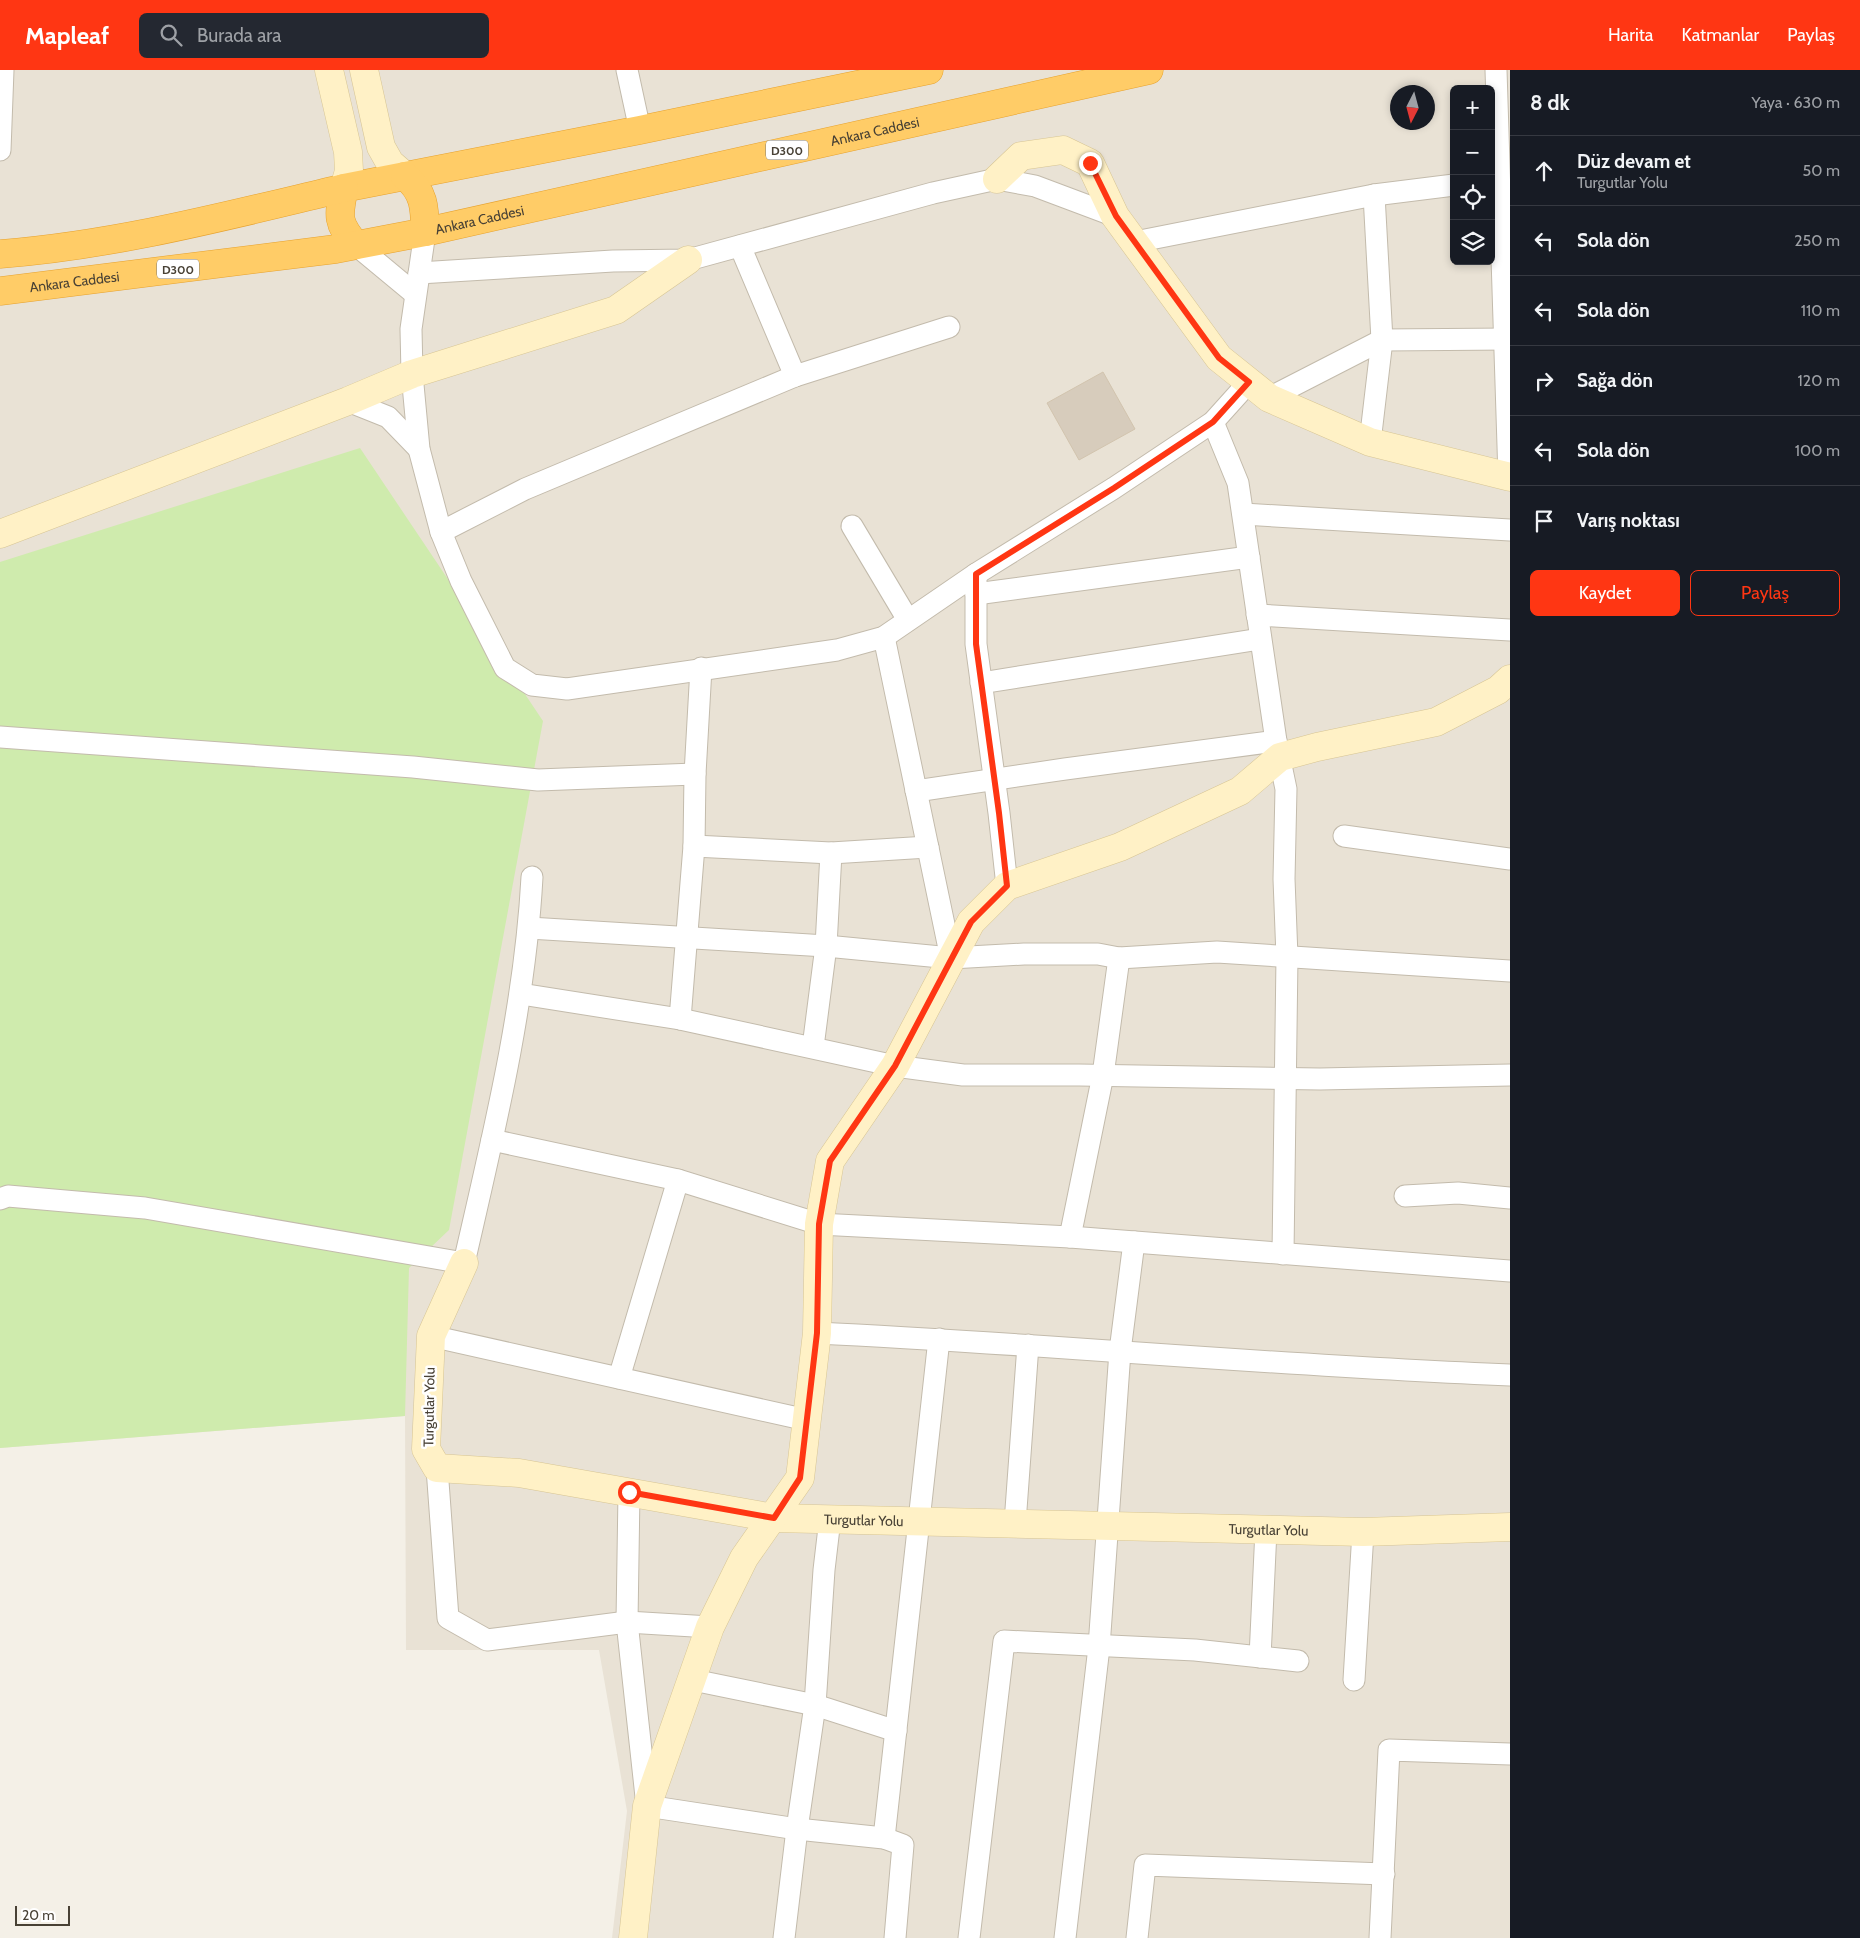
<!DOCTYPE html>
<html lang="tr">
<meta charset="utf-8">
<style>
:root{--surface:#171b24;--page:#242831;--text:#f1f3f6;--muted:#9ea1a6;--line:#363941;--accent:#ff3613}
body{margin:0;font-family:Cabin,sans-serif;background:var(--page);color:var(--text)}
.controls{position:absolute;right:15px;top:15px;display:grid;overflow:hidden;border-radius:8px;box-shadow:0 2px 8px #0003}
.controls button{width:45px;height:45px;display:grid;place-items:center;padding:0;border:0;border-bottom:1px solid var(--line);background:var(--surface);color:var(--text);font:25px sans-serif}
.compass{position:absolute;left:1390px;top:15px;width:45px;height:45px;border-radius:50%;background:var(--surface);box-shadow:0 2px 8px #0003;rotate:186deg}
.scale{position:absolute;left:15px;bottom:12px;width:55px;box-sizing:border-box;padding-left:5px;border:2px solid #484135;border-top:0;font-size:14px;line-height:18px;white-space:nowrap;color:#484135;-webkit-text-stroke:4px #fff;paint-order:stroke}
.stop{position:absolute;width:15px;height:15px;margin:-11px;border:4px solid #ff3613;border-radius:50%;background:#fff}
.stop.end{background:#ff3613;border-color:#fff;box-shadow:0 1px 5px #0008}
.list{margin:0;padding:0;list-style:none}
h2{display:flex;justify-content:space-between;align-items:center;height:65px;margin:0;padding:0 20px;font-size:21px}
h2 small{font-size:16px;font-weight:400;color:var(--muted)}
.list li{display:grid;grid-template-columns:32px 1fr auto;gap:15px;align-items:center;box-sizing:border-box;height:70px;padding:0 20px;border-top:1px solid var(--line)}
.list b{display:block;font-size:19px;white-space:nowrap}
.list p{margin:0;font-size:16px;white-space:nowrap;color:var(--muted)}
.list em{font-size:16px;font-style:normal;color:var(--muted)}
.actions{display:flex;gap:10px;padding:15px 20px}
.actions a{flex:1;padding:11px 0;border:1px solid var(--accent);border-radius:8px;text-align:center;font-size:18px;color:var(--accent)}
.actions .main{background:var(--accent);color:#fff}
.icon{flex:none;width:28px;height:28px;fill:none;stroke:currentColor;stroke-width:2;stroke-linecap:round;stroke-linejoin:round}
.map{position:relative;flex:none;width:1510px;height:1868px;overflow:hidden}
header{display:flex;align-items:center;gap:30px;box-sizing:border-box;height:70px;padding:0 25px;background:var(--accent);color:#fff}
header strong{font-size:24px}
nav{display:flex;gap:28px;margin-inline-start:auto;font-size:18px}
.search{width:350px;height:45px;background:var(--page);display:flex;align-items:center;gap:12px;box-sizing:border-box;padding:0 18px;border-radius:8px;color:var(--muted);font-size:19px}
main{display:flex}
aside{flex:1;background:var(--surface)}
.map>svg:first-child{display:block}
.residential{fill:#e9e2d5;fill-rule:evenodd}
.green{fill:#cfebad}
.building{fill:#d7ccbc;stroke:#d2c4ae}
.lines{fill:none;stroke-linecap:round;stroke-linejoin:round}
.street-casing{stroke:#c3bbac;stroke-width:23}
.secondary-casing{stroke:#d7c594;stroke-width:29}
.highway-casing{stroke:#e6a22f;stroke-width:29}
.street{stroke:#fff;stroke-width:21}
.secondary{stroke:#fff1c6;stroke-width:28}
.highway{stroke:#ffcc67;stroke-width:28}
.route{stroke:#ff3613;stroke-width:6}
.labels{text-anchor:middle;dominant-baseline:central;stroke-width:5;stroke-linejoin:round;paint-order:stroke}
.shield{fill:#fff;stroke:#7f7a72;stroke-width:1}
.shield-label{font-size:12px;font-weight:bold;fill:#484135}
.street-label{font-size:14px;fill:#484135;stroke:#fff}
</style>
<header>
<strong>Mapleaf</strong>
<div class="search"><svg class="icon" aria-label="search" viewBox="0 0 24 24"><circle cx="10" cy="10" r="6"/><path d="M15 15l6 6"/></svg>Burada ara</div>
<nav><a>Harita</a><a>Katmanlar</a><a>Paylaş</a></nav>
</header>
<main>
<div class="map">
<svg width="1510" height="1868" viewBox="0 0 1510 1868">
<rect width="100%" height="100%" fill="#f4f0e7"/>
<!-- residential -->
<path class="residential" d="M0,0H1510V1868H612L627,1741L599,1580H406L405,1346L0,1378ZM1454,19H1491V191H1454ZM1398,22H1428V52H1398Z"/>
<!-- green -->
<path class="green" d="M360,378L543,651L449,1160L409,1198L405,1346L0,1378V492Z"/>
<!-- building -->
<path class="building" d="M1103,302L1135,359L1079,390L1047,333Z"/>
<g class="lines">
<defs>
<g id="street">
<path d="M627,0L640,60"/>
<path d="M1496,0L1509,407"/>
<path d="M0,80L3,0"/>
<path d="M425,162L411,259L412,304L419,379L441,462L461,511L505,598L532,615L567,619L837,580L884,567L976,504L1114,418L1213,352L1249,312"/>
<path d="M1135,172L1374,125L1454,115"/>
<path d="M356,175L415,224"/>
<path d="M740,176L795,306"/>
<path d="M419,203L613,191L688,190L933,123L997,109L1035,116L1115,146"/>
<path d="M1269,328L1382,270L1510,269"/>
<path d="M348,331L388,347L419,379"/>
<path d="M1213,352L1238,413L1276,671L1286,719L1284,809L1287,887L1283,1184"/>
<path d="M1370,372L1382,270L1374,125"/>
<path d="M1243,444L1510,460"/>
<path d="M852,456L908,550"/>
<path d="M441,462L525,419L795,306L949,257"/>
<path d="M976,504V574L999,743L1007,816"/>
<path d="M976,524L1249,487"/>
<path d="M1257,545L1510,560"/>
<path d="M884,567L951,888L1024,884H1098L1119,888L1217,882L1510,901"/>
<path d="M981,613L1260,569"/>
<path d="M0,667L413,697L538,710L695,704"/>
<path d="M916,721L1065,699L1276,671"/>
<path d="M1344,766L1510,789"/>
<path d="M694,776L831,783L928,777"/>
<path d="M529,858L826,876L951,888"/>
<path d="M521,924L680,949L895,996L963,1005H1079L1320,1009L1510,1005"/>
<path d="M680,949L694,776L695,704L701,598"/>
<path d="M813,977L826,876L831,783"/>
<path d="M492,1070L678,1110L819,1154L1070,1167L1510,1201"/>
<path d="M1405,1126L1458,1123L1510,1128"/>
<path d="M0,1129L8,1126L145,1138L464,1193C493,1066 525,938 532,807"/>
<path d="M1070,1167L1103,1005L1119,888"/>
<path d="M817,1263C1048,1274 1279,1296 1510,1305"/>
<path d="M431,1266L807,1350"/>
<path d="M619,1308L678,1110"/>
<path d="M437,1398L448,1548L487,1570L627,1552L710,1557"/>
<path d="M629,1422L627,1552L647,1736L797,1759L884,1768L903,1775L895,1868"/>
<path d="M1015,1453L1028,1275"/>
<path d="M1260,1587L1266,1460"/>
<path d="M693,1610L815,1635L896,1661"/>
<path d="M1354,1610L1363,1462"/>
<path d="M884,1768L939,1269"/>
<path d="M784,1868L797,1759L815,1635L824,1500L830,1449"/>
<path d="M969,1868L1004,1571L1195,1580L1298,1591"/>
<path d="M1065,1868L1099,1577L1120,1281L1134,1172"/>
<path d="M1137,1868L1145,1795L1384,1804"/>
<path d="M1380,1868L1389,1680L1510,1684"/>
</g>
<g id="secondary">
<path d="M329,0L348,82L349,101L344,118"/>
<path d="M364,0L381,77L390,93L405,106"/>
<path d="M997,109L1021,86L1063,80L1090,93L1115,146L1219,288L1269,328L1370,372L1510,407"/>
<path d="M0,464L348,331L412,304L616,240L688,190"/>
<path id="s1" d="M464,1193L431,1266L426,1379L437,1398L519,1403L774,1448L1363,1462L1510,1457"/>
<path d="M633,1868L647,1736L710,1557L744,1488L800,1408L817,1263L819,1154L830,1091L895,996L971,852L1007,816L1120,777L1240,721L1280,687L1317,677L1436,652L1498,620L1510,609"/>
</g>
<g id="highway">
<path id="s2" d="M425,162L1149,0"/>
<path d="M356,175C337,153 338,147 344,118L640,60L929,0"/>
<path d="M0,184C117,175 230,145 344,118"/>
<path id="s3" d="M0,221L336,179L425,162C425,137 424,122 405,106"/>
</g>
</defs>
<!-- street casing -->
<use href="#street" class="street-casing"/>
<!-- secondary casing -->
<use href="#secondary" class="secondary-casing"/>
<!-- highway casing -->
<use href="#highway" class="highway-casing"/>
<!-- street -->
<use href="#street" class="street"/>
<!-- secondary -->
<use href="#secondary" class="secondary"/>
<!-- highway -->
<use href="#highway" class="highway"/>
</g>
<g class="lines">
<!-- route -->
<path class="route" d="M629,1422L774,1448L800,1408L817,1263L819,1154L830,1091L895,996L971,852L1007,816L999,743L976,574V504L1114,418L1213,352L1249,312L1219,288L1116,146L1090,93"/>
</g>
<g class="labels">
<!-- shield labels -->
<g class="shield">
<rect x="766" y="70.5" width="42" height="19" rx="4"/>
<rect x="157" y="189.5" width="42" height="19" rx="4"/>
</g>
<g class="shield-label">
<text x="787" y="80">D300</text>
<text x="178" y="199">D300</text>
</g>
<!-- street labels -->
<g class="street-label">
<text stroke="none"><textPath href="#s2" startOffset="461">Ankara Caddesi</textPath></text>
<text stroke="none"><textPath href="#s2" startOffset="56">Ankara Caddesi</textPath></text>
<text stroke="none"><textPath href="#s3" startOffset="75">Ankara Caddesi</textPath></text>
<text transform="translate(429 1337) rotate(-89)">Turgutlar Yolu</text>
<text stroke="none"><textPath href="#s1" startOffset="646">Turgutlar Yolu</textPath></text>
<text stroke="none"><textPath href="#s1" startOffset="1051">Turgutlar Yolu</textPath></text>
</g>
</g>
</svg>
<div class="controls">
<button>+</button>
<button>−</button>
<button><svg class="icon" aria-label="locate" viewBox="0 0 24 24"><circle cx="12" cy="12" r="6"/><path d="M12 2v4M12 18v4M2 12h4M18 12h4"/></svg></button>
<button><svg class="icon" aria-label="layers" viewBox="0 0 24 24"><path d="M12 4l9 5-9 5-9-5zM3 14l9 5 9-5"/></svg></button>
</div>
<svg class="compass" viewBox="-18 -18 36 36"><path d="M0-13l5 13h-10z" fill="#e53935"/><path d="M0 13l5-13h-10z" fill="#9ea1a6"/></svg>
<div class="scale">20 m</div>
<div class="stop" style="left:629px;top:1422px"></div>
<div class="stop end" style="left:1090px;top:93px"></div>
</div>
<aside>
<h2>8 dk<small>Yaya · 630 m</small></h2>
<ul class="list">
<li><svg class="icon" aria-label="ahead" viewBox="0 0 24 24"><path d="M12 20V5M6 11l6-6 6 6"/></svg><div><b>Düz devam et</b><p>Turgutlar Yolu</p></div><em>50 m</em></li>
<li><svg class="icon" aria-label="left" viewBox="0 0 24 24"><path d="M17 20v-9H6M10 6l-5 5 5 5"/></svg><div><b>Sola dön</b></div><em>250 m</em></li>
<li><svg class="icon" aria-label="left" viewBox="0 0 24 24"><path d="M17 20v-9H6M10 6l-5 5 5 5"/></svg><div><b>Sola dön</b></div><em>110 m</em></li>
<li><svg class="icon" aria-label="right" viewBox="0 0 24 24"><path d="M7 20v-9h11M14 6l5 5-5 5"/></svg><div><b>Sağa dön</b></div><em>120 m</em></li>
<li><svg class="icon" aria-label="left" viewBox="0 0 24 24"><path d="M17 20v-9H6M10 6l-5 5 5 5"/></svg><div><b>Sola dön</b></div><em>100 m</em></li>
<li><svg class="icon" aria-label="arrive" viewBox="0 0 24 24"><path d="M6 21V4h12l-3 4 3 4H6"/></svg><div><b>Varış noktası</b></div></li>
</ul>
<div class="actions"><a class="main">Kaydet</a><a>Paylaş</a></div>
</aside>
</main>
